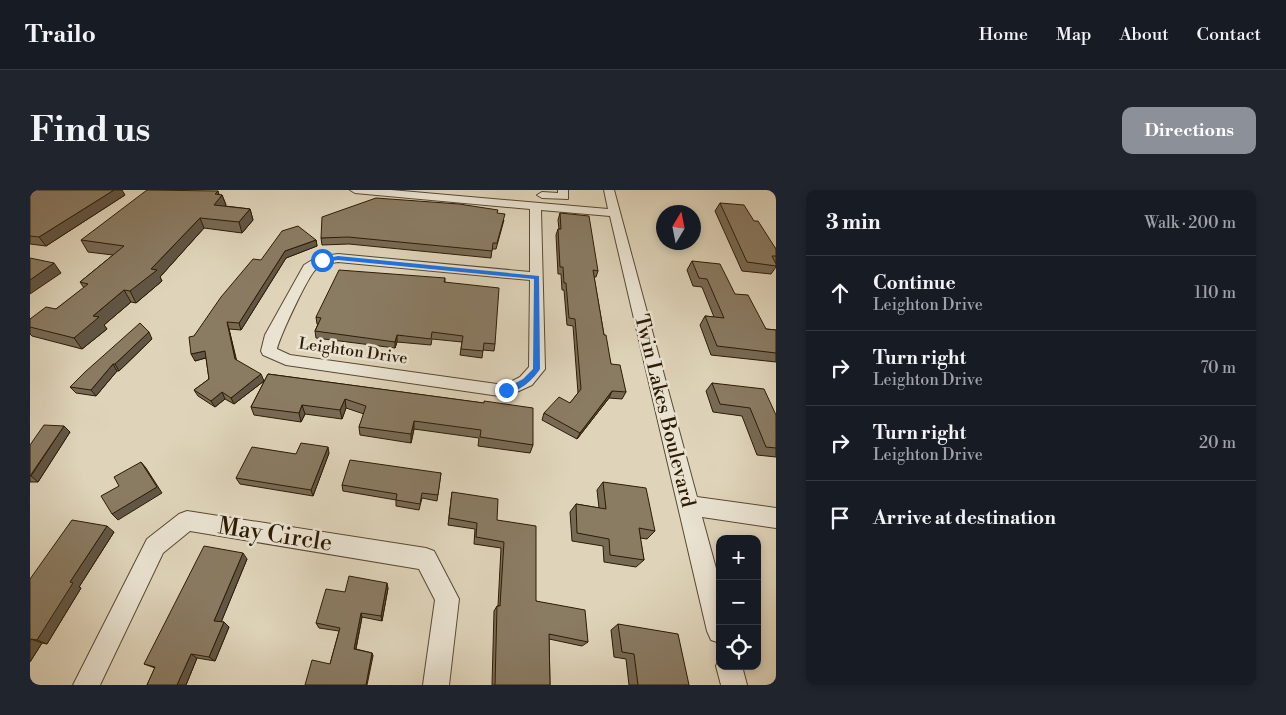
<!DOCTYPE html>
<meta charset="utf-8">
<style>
:root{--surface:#171b24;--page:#20242c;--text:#f1f3f6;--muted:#9ea1a6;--line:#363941;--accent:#8c9099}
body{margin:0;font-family:"Libre Bodoni",serif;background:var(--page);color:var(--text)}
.controls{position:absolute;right:15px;bottom:15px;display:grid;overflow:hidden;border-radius:10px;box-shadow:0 2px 8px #0003}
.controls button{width:45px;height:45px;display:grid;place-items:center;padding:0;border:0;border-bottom:1px solid var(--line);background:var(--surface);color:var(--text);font:25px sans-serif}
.compass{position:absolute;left:626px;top:15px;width:45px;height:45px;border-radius:50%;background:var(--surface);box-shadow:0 2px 8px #0003;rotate:10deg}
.stop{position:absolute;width:15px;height:15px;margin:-11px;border:4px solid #1a73e8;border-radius:50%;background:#fff}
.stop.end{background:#1a73e8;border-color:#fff;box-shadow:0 1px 5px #0008}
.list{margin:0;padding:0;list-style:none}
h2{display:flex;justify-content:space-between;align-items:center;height:65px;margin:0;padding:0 20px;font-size:21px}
h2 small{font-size:16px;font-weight:400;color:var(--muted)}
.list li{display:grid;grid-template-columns:32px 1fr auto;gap:15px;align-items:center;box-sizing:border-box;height:75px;padding:0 20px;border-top:1px solid var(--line)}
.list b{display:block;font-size:19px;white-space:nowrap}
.list p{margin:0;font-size:16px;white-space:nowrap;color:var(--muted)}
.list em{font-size:16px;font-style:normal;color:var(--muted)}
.icon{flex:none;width:28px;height:28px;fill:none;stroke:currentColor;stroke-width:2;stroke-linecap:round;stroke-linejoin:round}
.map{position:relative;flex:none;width:746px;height:495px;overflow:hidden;border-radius:10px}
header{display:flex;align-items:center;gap:30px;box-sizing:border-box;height:70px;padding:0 25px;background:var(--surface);border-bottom:1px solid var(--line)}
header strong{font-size:24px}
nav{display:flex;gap:28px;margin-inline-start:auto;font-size:18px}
.intro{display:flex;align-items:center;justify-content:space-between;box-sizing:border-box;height:120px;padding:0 30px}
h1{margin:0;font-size:35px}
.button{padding:12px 22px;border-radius:10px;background:var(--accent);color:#fff;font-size:18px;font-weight:700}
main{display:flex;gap:30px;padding:0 30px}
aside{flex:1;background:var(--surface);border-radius:10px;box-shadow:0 2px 8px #0003}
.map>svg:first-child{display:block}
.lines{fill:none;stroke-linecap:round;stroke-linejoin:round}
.minor-casing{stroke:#5a4932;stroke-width:2}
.minor{fill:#eae3d2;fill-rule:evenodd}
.wall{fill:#776a55;stroke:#2e1b04}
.shaded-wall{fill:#615645;stroke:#2e1b04}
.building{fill:#8a7b63;stroke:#2e1b04}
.route{fill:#1a73e8}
.labels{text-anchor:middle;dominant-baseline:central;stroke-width:5;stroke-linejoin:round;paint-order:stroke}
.far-street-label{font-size:16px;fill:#2e1b04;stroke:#eae3d2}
.street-label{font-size:20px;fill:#2e1b04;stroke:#eae3d2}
.near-street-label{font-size:24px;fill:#2e1b04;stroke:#eae3d2}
</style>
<header>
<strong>Trailo</strong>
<nav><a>Home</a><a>Map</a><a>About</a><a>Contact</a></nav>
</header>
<div class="intro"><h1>Find us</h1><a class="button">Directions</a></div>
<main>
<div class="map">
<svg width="746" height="495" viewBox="0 0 746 495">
<rect width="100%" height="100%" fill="#dfd4ba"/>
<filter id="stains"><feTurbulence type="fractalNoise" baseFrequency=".004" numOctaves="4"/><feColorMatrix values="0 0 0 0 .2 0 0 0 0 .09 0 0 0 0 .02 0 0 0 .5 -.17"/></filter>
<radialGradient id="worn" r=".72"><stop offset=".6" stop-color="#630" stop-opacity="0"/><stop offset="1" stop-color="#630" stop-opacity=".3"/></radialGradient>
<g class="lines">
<defs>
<g id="minor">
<path d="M320,0H361L578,19L574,0H584L667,307L746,318V338L672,327L690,393V453L681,450L677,441L580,26L511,20L515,179L502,195L476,207L256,175L233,165L231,161L235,145L274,75L287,67L308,64L500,82V19L325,3ZM308,72L500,90L499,177L490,187L474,195L260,165L247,159C250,146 278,86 286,79C293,74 300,73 308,72Z"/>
<path d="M528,0H538V9L512,8L507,5L512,2L528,3Z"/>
<path d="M157,321L396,358L404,361L429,409L419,495H393L405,410L389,379L160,341L133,363L70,495H43L117,349L149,324Z"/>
<path d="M690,467V476H712L717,495H691L686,476Z"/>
</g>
</defs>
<!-- minor casing -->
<use href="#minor" class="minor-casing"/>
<!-- minor -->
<use href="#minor" class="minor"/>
</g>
<!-- wall -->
<g class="wall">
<path d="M0,0L95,5L16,56L0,54Z"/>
<path d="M188,1L189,5H192L196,15L195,16L220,19L223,30L212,43L174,38L130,87L132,91L106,113L101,112L74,135L77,139L52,159L2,146L0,144V129L26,119L54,98L50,92L83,65L58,62L51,50Z"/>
<path d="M690,13L724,31L746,59V77L741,84L712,81L685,21Z"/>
<path d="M530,23L568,81L566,87H564L574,145L581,174L596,202L592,209L579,208L547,249L512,230L514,223L540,213L548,203L543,136L537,135L534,100H532L531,84H528L526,45L528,39H529L528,30Z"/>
<path d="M474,30L466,59H462L461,68L319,54L292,55L291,48Z"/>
<path d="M286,50L287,56L256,68L211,140L199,139L206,170L234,191L204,214L195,209L185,217L168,206L164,200L179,189L176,168L165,171L164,146L231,70Z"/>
<path d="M662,71L705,104L736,139L746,140V172L681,165L670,135L675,126L684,127L672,97L663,96L657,80Z"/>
<path d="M415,88V92L465,154L464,161L453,160L452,168L430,165L432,152L402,149L401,155L367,152L365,158L286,148L285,141L288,134H287L286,127Z"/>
<path d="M122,149L89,181H87L66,206L46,203L40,197Z"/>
<path d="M238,184L453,213L503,255L500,263L448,256L449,248L384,239L381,253L330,245L329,237L334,224L316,218L312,229L275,224L271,232L224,225L221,217Z"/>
<path d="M682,193L746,225V267L727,265L712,226L683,222L676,201Z"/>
<path d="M40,242L8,292H0V255Z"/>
<path d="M299,263L283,306L210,294L206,288L266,264Z"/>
<path d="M411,283L407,311L392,308L389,320L366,316V310L313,301L312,295Z"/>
<path d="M573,292L625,341L617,349L610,348L614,370L606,377L574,372L573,356L542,351L540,322L546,314L569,318L567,300Z"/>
<path d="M422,302L467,330L506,411L558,452L552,456L519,449L520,495H462L464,421L467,416H468L471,358L444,354L445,339L418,335Z"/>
<path d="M84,342L49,397L51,398L17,454L12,453L0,472V389Z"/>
<path d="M217,369L191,432H194L199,437L185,471L167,468L156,495H117L125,478L114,474Z"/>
<path d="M358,398L352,431L332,427L326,459L342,463L343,466L300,474L309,441L289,438L286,433L315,402Z"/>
<path d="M588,434L659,495H599L596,469L584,467L581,440Z"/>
</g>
<!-- shaded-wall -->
<g class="shaded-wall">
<path d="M84,0H92L95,5L16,56L9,47Z"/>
<path d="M188,1L190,8L192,5L196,15L188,26L184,15L185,4Z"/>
<path d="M220,19L223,30L212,43L209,32Z"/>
<path d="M170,28L174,38L130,87L132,91L106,113L100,101Z"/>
<path d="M286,50L287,56L256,68L211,140L209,133L255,61Z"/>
<path d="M24,73L31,83L0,104V90Z"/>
<path d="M94,100L101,112L74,135L77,139L52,159L44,148L63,126Z"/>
<path d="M197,132L199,139L208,176L205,169Z"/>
<path d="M119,142L122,149L89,181L85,174Z"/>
<path d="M367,145V152L365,158V152Z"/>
<path d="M175,161L178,167L165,171L161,164Z"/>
<path d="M83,174L87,181L66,206L61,200Z"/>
<path d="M231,184L234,191L204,214L201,208Z"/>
<path d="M582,201L579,208L547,249L550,243Z"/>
<path d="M192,202L195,209L185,217L181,211Z"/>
<path d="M315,209L316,218L312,229L310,220Z"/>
<path d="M272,215L275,224L271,232L269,223Z"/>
<path d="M384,231V239L381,253V244Z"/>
<path d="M34,236L40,242L8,292L1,286Z"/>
<path d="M298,257L299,263L283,306L281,300Z"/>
<path d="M111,272L116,278L132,303L88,330L82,324Z"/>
<path d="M77,336L84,342L49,397L51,398L17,454L7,450L40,392Z"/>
<path d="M213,363L217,369L190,435L184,431Z"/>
<path d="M357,393L358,398L352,431L351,426Z"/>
<path d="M331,423L332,427L325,463L324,459Z"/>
<path d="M194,432L199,437L185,471L179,467Z"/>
<path d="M1,449L12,453L0,472V451Z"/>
<path d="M342,463L343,466L337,495H336Z"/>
<path d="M161,464L167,468L156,495H147Z"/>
</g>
<!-- building -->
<g class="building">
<path d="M0,0H84L9,47L0,46Z"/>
<path d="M117,0L188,1L185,4L192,5L184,15L220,19L209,32L170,28L121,79L127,80L100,101L94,100L63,126L69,127L44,148L0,137V129L16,117L26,119L58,94L50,92L94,56L51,50Z"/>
<path d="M346,8L429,14L468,20L467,23L475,24L467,53H463L462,61L318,47L291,48L292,27Z"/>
<path d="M690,13L714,15L724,31H728L746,59V66H742L746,74V76L717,72Z"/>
<path d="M530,23L559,26L568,81L563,80L574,145H576L581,174L590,175L596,202L582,201L550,243L514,223L529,207L540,213L551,199L545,129L539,128L536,93H534L533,77H530L528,39H531Z"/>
<path d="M268,36L286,50L255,61L209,133L197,132L205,169L231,184L201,208L192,202L181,211L164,200L179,189L175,161L161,164L159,147L164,146L191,107L223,69L231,70L252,41Z"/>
<path d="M0,68L24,73L0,90Z"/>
<path d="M662,71L690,74L705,104L718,105L736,139L746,140V163L687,156L675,126L694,128L677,89L669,88Z"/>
<path d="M309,80L415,88L414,92L469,98L465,154L454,153L453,161L431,159L433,146L402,142L401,149L367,145L365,152L285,141L291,128L286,127Z"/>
<path d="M110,133L119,142L85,174H83L61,200L40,197L55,182Z"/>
<path d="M238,184L454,213V211L503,218V255L450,247L451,240L384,231L381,244L329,237L336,216L315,209L310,220L272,215L269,223L221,217Z"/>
<path d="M682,193L734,199L746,225V258L736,257L720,218L690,214Z"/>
<path d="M14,235L34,236L0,286V255Z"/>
<path d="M271,253L298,257L281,300L206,288L222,257L266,264Z"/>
<path d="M320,270L411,283L408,305L392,303L390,314L366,310L367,304L312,295Z"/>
<path d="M111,272L127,297L82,324L71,306L89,296L84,287Z"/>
<path d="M573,292L616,298L625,341L609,338L614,370L580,365L579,349L547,343L546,314L576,319Z"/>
<path d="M422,302L468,309L467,330L506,336V411L555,420L558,452L519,444L520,495H465L467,416H470L474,352L446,347L447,333L419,328Z"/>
<path d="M42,330L77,336L40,392L43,393L7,450L1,449L0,451V389Z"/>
<path d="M174,356L213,363L184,431L194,432L179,467L161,464L147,495H117L125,477L114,474Z"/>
<path d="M319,386L357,393L351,426L331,423L324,459L342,463L336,495H275L282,470L300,474L310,438L286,433L296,399L315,402Z"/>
<path d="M588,434L648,444L659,495H608L604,464L592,462Z"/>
</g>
<!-- route -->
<path class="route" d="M308,66L509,86L510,179C503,190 488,204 474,202V199L493,189L503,179L504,89L308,70L292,72L289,70Z"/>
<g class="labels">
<!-- far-street labels -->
<g class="far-street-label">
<text transform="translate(323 161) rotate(8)">Leighton Drive</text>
</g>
<!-- street labels -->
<g class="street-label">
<text transform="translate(634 221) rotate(76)">Twin Lakes Boulevard</text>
</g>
<!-- near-street labels -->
<g class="near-street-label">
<text transform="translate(245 345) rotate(9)">May Circle</text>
</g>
</g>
<rect width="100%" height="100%" filter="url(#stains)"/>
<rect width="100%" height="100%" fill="url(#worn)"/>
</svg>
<div class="controls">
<button>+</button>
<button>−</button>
<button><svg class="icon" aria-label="locate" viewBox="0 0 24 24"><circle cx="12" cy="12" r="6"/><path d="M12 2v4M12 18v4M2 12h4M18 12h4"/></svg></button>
</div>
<svg class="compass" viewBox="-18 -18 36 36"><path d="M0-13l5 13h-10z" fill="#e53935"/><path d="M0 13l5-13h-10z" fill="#9ea1a6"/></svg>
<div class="stop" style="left:292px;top:70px"></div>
<div class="stop end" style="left:476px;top:200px"></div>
</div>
<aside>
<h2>3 min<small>Walk · 200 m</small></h2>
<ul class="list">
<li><svg class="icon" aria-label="ahead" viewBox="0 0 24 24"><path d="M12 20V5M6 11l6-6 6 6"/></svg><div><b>Continue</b><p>Leighton Drive</p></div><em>110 m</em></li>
<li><svg class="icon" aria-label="right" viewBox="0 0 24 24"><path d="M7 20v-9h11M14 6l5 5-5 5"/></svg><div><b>Turn right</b><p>Leighton Drive</p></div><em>70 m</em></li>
<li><svg class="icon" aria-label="right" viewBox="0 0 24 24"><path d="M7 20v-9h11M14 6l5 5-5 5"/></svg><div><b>Turn right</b><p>Leighton Drive</p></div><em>20 m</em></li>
<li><svg class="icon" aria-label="arrive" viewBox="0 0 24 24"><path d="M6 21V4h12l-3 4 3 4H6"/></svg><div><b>Arrive at destination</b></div></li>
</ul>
</aside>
</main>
